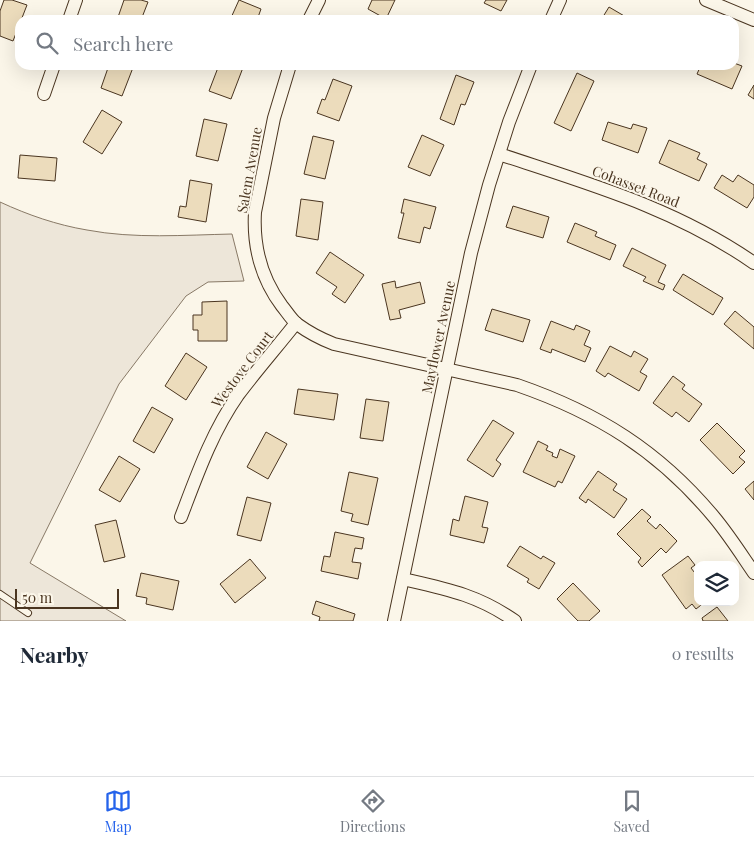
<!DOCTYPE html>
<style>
:root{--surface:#fff;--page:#f2f2f3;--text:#1f2937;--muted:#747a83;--line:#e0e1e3;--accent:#2563eb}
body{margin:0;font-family:"Playfair Display",serif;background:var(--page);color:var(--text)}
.controls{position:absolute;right:15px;bottom:15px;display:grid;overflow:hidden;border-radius:10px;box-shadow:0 5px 20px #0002}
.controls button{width:45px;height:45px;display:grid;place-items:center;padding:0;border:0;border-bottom:1px solid var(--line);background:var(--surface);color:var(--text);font:25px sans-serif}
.scale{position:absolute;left:15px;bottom:12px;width:104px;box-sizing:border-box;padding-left:5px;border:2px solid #4a3520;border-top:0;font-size:14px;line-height:18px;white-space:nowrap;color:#4a3520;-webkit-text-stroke:4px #fbf6e9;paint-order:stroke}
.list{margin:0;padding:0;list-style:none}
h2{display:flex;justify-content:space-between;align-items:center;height:65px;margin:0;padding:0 20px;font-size:21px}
h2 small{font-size:16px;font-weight:400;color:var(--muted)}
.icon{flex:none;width:28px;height:28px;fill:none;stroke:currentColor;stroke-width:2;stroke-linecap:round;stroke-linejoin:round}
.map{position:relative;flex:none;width:754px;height:621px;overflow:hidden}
.search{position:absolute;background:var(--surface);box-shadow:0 5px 20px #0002;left:15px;right:15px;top:15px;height:55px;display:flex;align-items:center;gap:12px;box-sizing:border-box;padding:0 18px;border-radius:15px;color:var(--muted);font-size:19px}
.sheet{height:155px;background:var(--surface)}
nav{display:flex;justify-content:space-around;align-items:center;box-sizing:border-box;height:70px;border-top:1px solid var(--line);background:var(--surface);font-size:14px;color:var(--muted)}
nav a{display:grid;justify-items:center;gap:2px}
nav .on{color:var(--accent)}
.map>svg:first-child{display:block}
.green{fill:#ede6d9;stroke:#887966}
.building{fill:#ecdcbc;stroke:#4a3520}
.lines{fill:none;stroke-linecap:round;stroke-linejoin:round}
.service-casing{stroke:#4a3520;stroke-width:8}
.minor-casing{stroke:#4a3520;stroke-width:14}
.service{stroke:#fbf6e9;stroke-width:6}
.minor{stroke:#fbf6e9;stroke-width:12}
.labels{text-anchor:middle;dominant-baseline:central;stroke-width:4;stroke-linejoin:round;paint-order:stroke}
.street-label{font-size:14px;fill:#4a3520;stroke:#fbf6e9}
</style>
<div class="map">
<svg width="754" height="621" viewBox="0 0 754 621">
<rect width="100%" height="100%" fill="#fbf6e9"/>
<!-- green -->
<path class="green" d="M0,202C28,215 57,225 87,230C134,239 185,235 232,234L244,281L208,282L186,296L119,384L30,563L126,621H0Z"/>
<!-- building -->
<g class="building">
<path d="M4,0H12L27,5L13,41L0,36V11Z"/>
<path d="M124,0H141L148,2L141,20H117Z"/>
<path d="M239,0L261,9L257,20H230Z"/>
<path d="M372,0H395L386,19L368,9Z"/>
<path d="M486,0H507L501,11L484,3Z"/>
<path d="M609,7L626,17L624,20H601Z"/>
<path d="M734,63L742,66L732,89L697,74L701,65H734Z"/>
<path d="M109,65H134L122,96L101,88Z"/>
<path d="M219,65H244L231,99L209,91Z"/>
<path d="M577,73L594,81L571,131L554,123Z"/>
<path d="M456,75L474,82L465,105L461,104L454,125L440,119Z"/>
<path d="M333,79L352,86L339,121L317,113L322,99L325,100Z"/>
<path d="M754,85V99L748,95Z"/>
<path d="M102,110L122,122L102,154L83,142Z"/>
<path d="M204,119L227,124L218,161L196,156Z"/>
<path d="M608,122L631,129L633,124L647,128L638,153L602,140Z"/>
<path d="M422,135L444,145L430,176L408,167Z"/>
<path d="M313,136L334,141L325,179L304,174Z"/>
<path d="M669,140L700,153L697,159L707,164L699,181L659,163Z"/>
<path d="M20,155L57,158L55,181L18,178Z"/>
<path d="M722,175L733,182L738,175L754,185V197L747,208L714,188Z"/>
<path d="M190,180L212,184L206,222L178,217L180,206L186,207Z"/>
<path d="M301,199L323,202L318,240L296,236Z"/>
<path d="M404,199L436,207L430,229L424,227L420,243L398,238L404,213H401Z"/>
<path d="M513,206L549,217L543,238L506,227Z"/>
<path d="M575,223L597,232L595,236L616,245L610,260L567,242Z"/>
<path d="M632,248L666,265L658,282L665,285L663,290L643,281L646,277L623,266Z"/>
<path d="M330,252L364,275L345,303L332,294L337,287L316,273Z"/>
<path d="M683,274L723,298L713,315L673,290Z"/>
<path d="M395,281L396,288L420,282L425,303L399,310L401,318L390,320L382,284Z"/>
<path d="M227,301V341H198V330H193V315H202V302Z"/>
<path d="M492,309L530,320L523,342L485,330Z"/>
<path d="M735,311L754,327V349L724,324Z"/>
<path d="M551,321L574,330L576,325L590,331L584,345L591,348L585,362L552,349L551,353L540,349Z"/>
<path d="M610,346L631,357L634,351L648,359L640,372L647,376L639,391L608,373L605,377L596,371Z"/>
<path d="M186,353L207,367L186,400L165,386Z"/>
<path d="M673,376L685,385L682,389L702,404L689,422L676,412L672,417L653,403Z"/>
<path d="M298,389L338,394L334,420L294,414Z"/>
<path d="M366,399L389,402L383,441L360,438Z"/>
<path d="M152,407L173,419L154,453L133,441Z"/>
<path d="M493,420L514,433L496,460L501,464L493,477L467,460Z"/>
<path d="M717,423L745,451L739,457L745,462L733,474L700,440Z"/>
<path d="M266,432L287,444L268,479L247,467Z"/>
<path d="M538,441L548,446L546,450L553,453L552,456L557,458L560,449L575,456L562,483L558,481L555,487L523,472Z"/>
<path d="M119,456L140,469L120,502L99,490Z"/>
<path d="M598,471L617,484L613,490L627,499L614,518L588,499L586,503L579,498Z"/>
<path d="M349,472L378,478L368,525L351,521L353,514L341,511Z"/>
<path d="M754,481V500L745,489Z"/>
<path d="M465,496L488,502L482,527L488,528L484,543L450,535L453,519L459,521Z"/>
<path d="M247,497L271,503L261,541L237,535Z"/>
<path d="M642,509L651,517L647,521L656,529L660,524L677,541L666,553L661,548L642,567L638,562L641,558L617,534Z"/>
<path d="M116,520L125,557L104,562L95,525Z"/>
<path d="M335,532L364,538L362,549L355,548L352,562L361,563L358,579L321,571L324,556L330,557Z"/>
<path d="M520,546L541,559L543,556L555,563L539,589L527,582L529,579L507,566Z"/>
<path d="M688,556L695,565L691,568L698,577V602H705L696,609L692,604L686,609L662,575Z"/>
<path d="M250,559L266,578L235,603L220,584Z"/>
<path d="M141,573L179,581L173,610L146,604L147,598L136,596Z"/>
<path d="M573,583L600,611L589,621H578L557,599Z"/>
<path d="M316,601L355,614L353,621H319L320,617L312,614Z"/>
<path d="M717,607L728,621H703L702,618Z"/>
</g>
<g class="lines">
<defs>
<path id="service" d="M0,594L28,613"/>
<g id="minor">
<path d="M706,0L754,20"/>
<path d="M69,20L76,0"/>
<path d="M309,20L319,0"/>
<path d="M551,20L560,0"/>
<path d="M290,65L274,118L255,212C253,246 261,278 282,306C287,312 291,319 297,324C308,332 321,339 334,344L517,385C598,413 659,451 714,517C729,535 741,554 754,573"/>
<path d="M44,94L54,65"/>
<path d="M499,154C589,184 675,208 754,263"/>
<path d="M181,517C197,475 212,432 238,395C256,371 277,347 296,323"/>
<path d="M403,579C447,589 478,595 515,621"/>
<path d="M394,621L471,253L489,185L509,122L531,65"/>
</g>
</defs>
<!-- service casing -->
<use href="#service" class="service-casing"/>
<!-- minor casing -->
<use href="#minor" class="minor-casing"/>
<!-- service -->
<use href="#service" class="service"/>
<!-- minor -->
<use href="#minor" class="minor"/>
</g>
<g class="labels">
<!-- street labels -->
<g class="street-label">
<text transform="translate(249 170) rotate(-80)">Salem Avenue</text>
<text transform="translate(636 186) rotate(21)">Cohasset Road</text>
<text transform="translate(438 337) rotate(-78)">Mayflower Avenue</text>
<text transform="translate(242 369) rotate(-53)">Westove Court</text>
</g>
</g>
</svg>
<div class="controls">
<button><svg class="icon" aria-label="layers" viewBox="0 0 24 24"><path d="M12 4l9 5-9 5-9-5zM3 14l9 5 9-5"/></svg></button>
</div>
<div class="scale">50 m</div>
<div class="search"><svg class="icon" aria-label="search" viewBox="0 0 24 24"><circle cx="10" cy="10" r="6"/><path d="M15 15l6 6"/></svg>Search here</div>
</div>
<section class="sheet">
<h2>Nearby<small>0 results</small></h2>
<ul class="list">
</ul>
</section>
<nav>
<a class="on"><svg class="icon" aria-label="map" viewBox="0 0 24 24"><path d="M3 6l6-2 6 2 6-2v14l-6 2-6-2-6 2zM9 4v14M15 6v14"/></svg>Map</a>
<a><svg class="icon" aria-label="directions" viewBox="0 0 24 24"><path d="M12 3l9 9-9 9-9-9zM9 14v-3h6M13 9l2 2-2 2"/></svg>Directions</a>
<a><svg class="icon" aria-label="saved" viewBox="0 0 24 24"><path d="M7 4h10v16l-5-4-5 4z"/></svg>Saved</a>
</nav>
